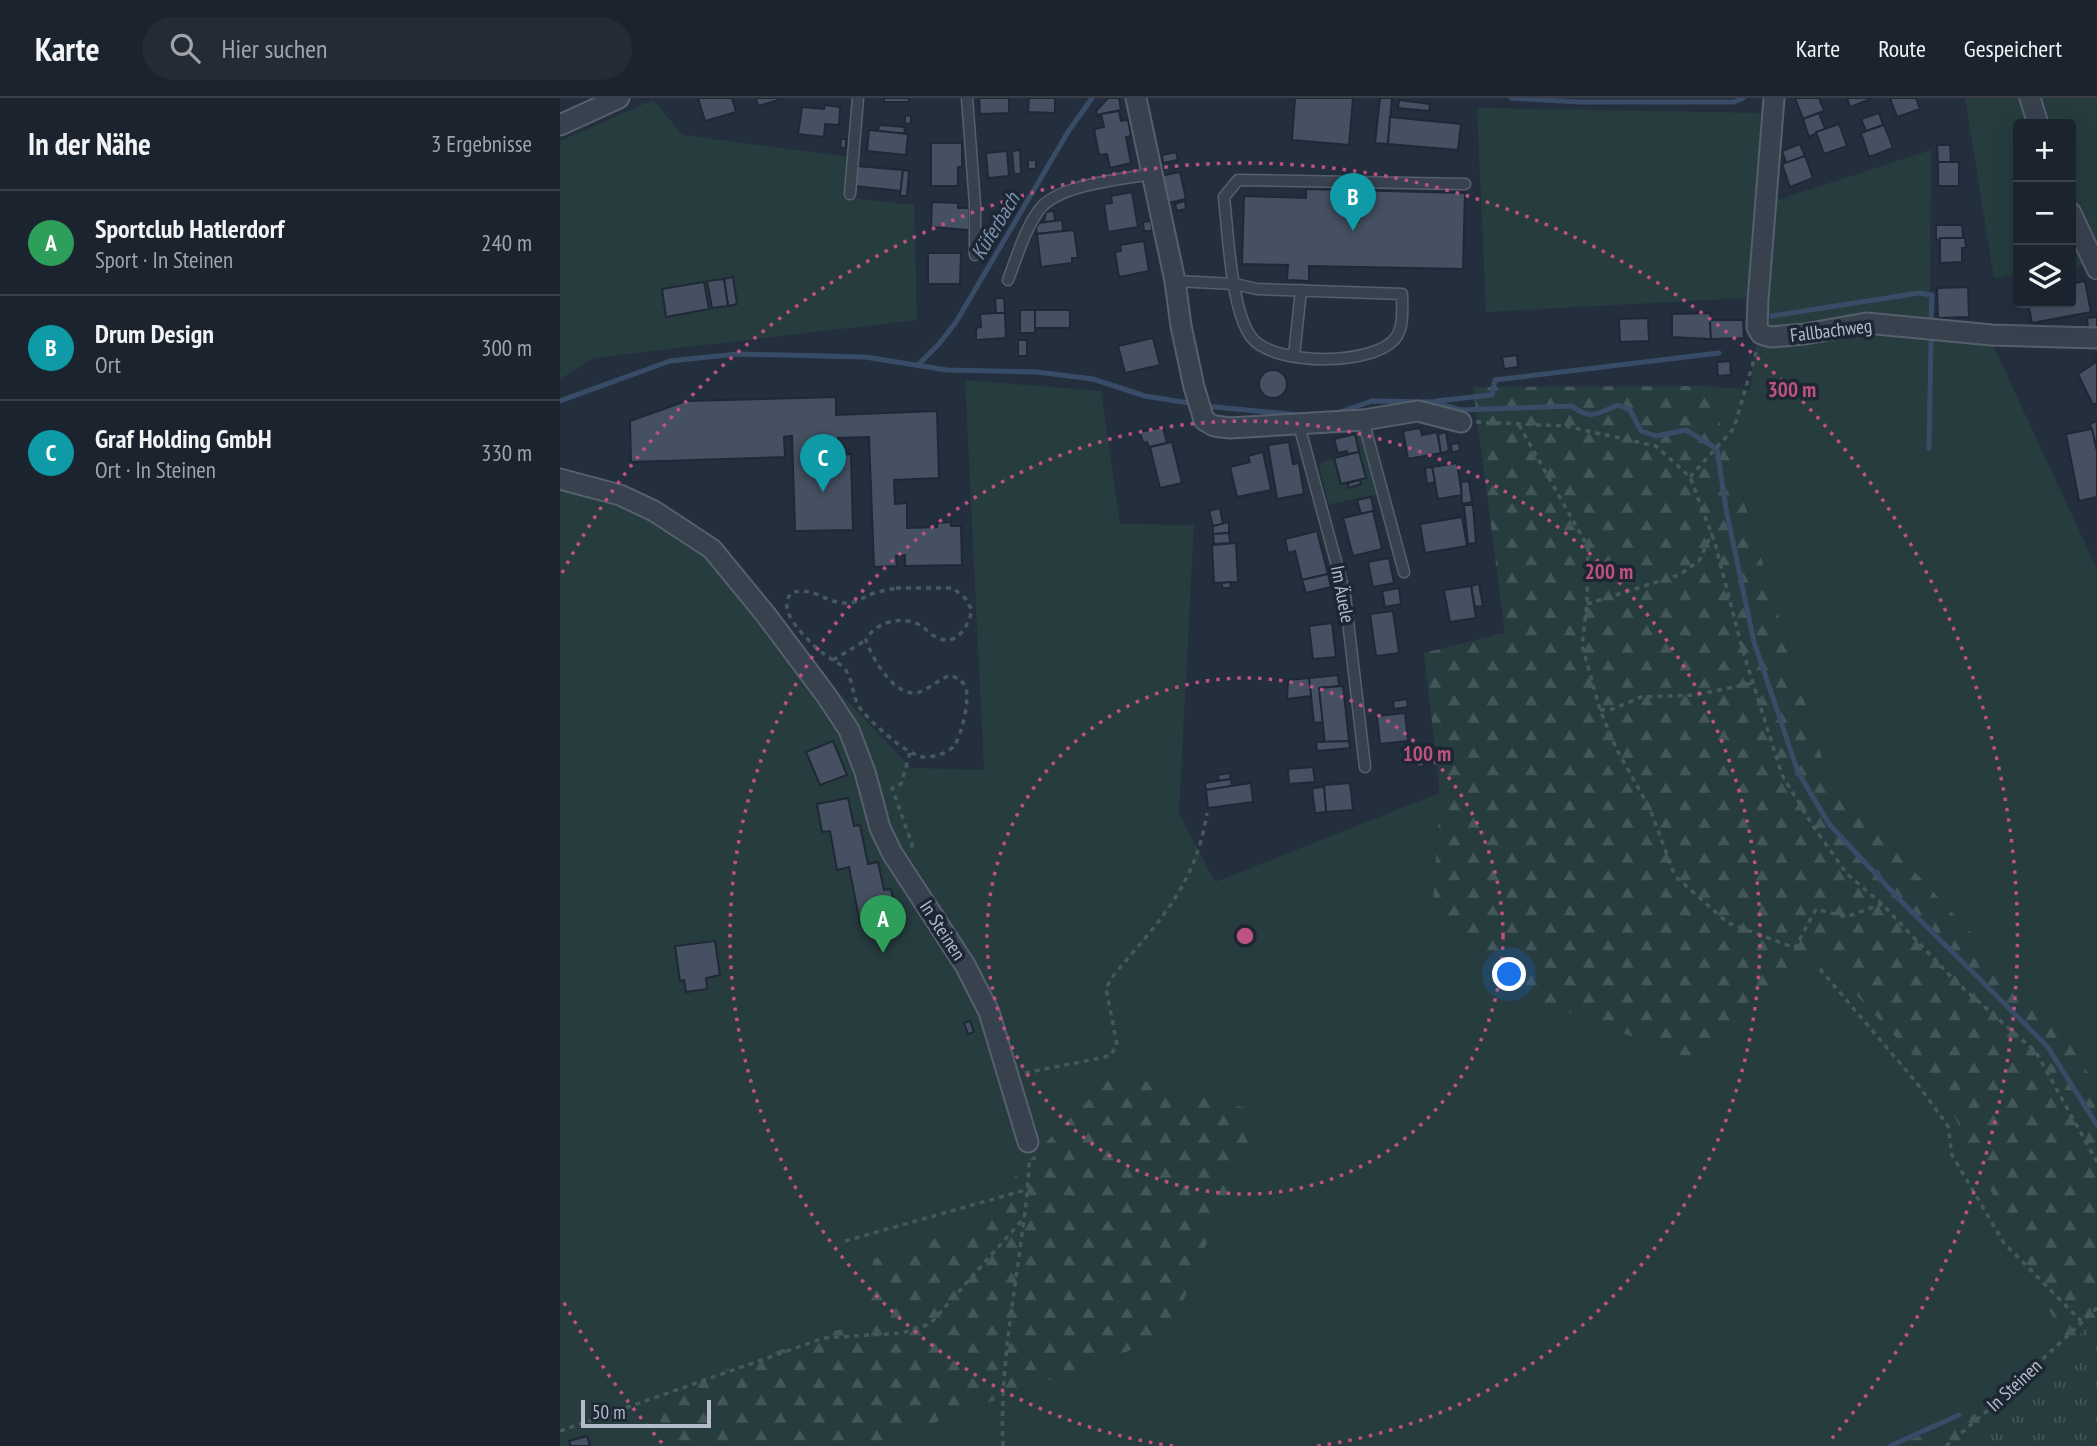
<!DOCTYPE html>
<html lang="de">
<meta charset="utf-8">
<style>
:root{--surface:#1b232e;--page:#242b36;--text:#f1f3f6;--muted:#a0a4aa;--line:#39404a;--accent:#2563eb}
body{margin:0;font-family:"PT Sans Narrow",sans-serif;background:var(--page);color:var(--text)}
.controls{position:absolute;right:21px;top:21px;display:grid;overflow:hidden;border-radius:7px;box-shadow:0 7px 28px #0002}
.controls button{width:63px;height:63px;display:grid;place-items:center;padding:0;border:0;border-bottom:2px solid var(--line);background:var(--surface);color:var(--text);font:35px sans-serif}
.scale{position:absolute;left:21px;bottom:18px;width:130px;box-sizing:border-box;padding-left:7px;border:4px solid #b4bcc9;border-top:0;font-size:19px;line-height:24px;white-space:nowrap;color:#b4bcc9;-webkit-text-stroke:5px #1d2633;paint-order:stroke}
.you{position:absolute;left:950px;top:877px;width:24px;height:24px;margin:-18px;border:5px solid #fff;border-radius:50%;background:#1a73e8;box-shadow:0 0 0 10px #1a73e833}
.badge{display:grid;place-items:center;width:46px;height:46px;border-radius:50%;background:var(--accent);color:#fff;font-size:23px;font-weight:700}
.pin{position:absolute;translate:-50% -58px;filter:drop-shadow(0 2px 4px #0008)}
.pin::after{content:'';position:absolute;top:37px;width:24px;height:21px;background:inherit;clip-path:polygon(0 0,100% 0,50% 100%)}
.list{margin:0;padding:0;list-style:none}
h2{display:flex;justify-content:space-between;align-items:center;height:91px;margin:0;padding:0 28px;font-size:30px}
h2 small{font-size:23px;font-weight:400;color:var(--muted)}
.list li{display:grid;grid-template-columns:46px 1fr auto;gap:21px;align-items:center;box-sizing:border-box;height:105px;padding:0 28px;border-top:2px solid var(--line)}
.list b{display:block;font-size:26px;white-space:nowrap}
.list p{margin:0;font-size:23px;white-space:nowrap;color:var(--muted)}
.list em{font-size:23px;font-style:normal;color:var(--muted)}
.icon{flex:none;width:38px;height:38px;fill:none;stroke:currentColor;stroke-width:2;stroke-linecap:round;stroke-linejoin:round}
.map{position:relative;flex:none;width:1537px;height:1348px;overflow:hidden}
header{display:flex;align-items:center;gap:42px;box-sizing:border-box;height:98px;padding:0 35px;background:var(--surface);border-bottom:2px solid var(--line)}
header strong{font-size:33px}
nav{display:flex;gap:38px;margin-inline-start:auto;font-size:24px}
.search{width:490px;height:63px;background:var(--page);display:flex;align-items:center;gap:18px;box-sizing:border-box;padding:0 24px;border-radius:38px;color:var(--muted);font-size:26px}
main{display:flex}
aside{flex:1;background:var(--surface)}
.map>svg:first-child{display:block}
.green{fill:#263c3f}
.forest{fill:url(#forest-firs)}
.park{fill:url(#park-tufts)}
.lines{fill:none;stroke-linecap:round;stroke-linejoin:round}
.stream{stroke:#394c67;stroke-width:5}
.building{fill:#455162;stroke:#1f2835;stroke-width:2}
.lane-casing{stroke:#565f6c;stroke-width:13}
.street-casing{stroke:#565f6c;stroke-width:23}
.path{stroke:#44595c;stroke-width:3.5;stroke-dasharray:5 5;stroke-linecap:butt}
.lane{stroke:#38414e;stroke-width:10}
.street{stroke:#38414e;stroke-width:19}
.ring{fill:none;stroke:#bd5182;stroke-width:3.5;stroke-dasharray:3.5 7}
.labels{text-anchor:middle;dominant-baseline:central;stroke-width:7;stroke-linejoin:round;paint-order:stroke}
.street-label{font-size:19px;fill:#b4bcc9;stroke:#1d2633}
.water-label{font-size:21px;font-style:italic;fill:#7c92b1;stroke:#1d2633}
.centre{fill:#bd5182;stroke:#1d2633;stroke-width:3.5}
.ring-label{font-size:21px;text-anchor:middle;font-weight:bold;fill:#bd5182;stroke:#1d2633;stroke-width:7;stroke-linejoin:round;paint-order:stroke}
</style>
<header>
<strong>Karte</strong>
<div class="search"><svg class="icon" aria-label="search" viewBox="0 0 24 24"><circle cx="10" cy="10" r="6"/><path d="M15 15l6 6"/></svg>Hier suchen</div>
<nav><a>Karte</a><a>Route</a><a>Gespeichert</a></nav>
</header>
<main>
<aside>
<h2>In der Nähe<small>3 Ergebnisse</small></h2>
<ul class="list">
<li><span class="badge" style="background:#2e9e5b">A</span><div><b>Sportclub Hatlerdorf</b><p>Sport · In Steinen</p></div><em>240 m</em></li>
<li><span class="badge" style="background:#0f9aa8">B</span><div><b>Drum Design</b><p>Ort</p></div><em>300 m</em></li>
<li><span class="badge" style="background:#0f9aa8">C</span><div><b>Graf Holding GmbH</b><p>Ort · In Steinen</p></div><em>330 m</em></li>
</ul>
</aside>
<div class="map">
<svg width="1537" height="1348" viewBox="0 0 1537 1348">
<defs>
<pattern id="forest-firs" width="22" height="20" patternUnits="userSpaceOnUse" patternTransform="scale(1.75)"><rect width="22" height="20" fill="#263c3f"/><path d="M5 1l3.5 6h-7zM16 11l3.5 6h-7z" fill="#435659"/></pattern>
<pattern id="park-tufts" width="24" height="20" patternUnits="userSpaceOnUse" patternTransform="scale(1.75)"><rect width="24" height="20" fill="#263c3f"/><path d="M3 7l-1-3M5 7V3M7 7l1-3M15 17l-1-3M17 17v-4M19 17l1-3" fill="none" stroke="#435659"/></pattern>
</defs>
<rect width="100%" height="100%" fill="#242f3e"/>
<!-- green -->
<g class="green">
<path d="M1405,0H1537V165L1511,169V26H1458V177L1434,180Z"/>
<path d="M93,2L123,37L289,59L285,99L354,107L357,222L34,260L0,281V43Z"/>
<path d="M917,10L1201,15L1196,109L1371,52L1370,238L1432,245L1537,471V990L1504,935L1268,680L1149,288L1190,292L1202,199L926,214Z"/>
<path d="M405,282L541,293L560,426L634,427L619,715L655,784L880,695L873,805L967,898L1254,851L1378,985L1508,1250L1407,1321L1333,1348H311L609,1238L488,1043L411,1128L313,1161L309,1221L91,1298L111,1348H0V388L57,401L137,445L351,670L424,672Z"/>
<path d="M800,330L818,396L772,406L768,405L759,366L774,360L781,386L806,380L794,331Z"/>
</g>
<!-- forest -->
<g class="forest">
<path d="M1149,288L1268,680L1504,935L1537,990V1348H1333L1407,1321L1508,1250L1378,985L1254,851L1144,966L967,898L873,805L880,695L864,555L945,535L913,289Z"/>
<path d="M556,975L700,1014L609,1238L311,1348H111L90,1298L309,1221L313,1161L411,1128L488,1042Z"/>
</g>
<!-- park -->
<path class="park" d="M1537,1219V1348H1405L1455,1304Z"/>
<g class="lines">
<!-- stream -->
<g class="stream">
<path d="M951,0L1019,4H1174L1183,0"/>
<path d="M1212,218L1359,195L1372,197L1371,221"/>
<path d="M358,267L379,246L396,224L508,34L532,0"/>
<path d="M0,303L110,263L177,256L305,259L387,272L477,274L533,281L585,298L635,306"/>
<path d="M876,303L932,297L935,282L1159,255"/>
<path d="M645,308L739,317"/>
<path d="M777,315L812,303L873,304L900,312L1012,308C1031,323 1038,315 1058,307L1070,312L1081,333L1096,338L1126,332L1157,351L1166,411L1194,544L1238,674L1269,726L1338,800L1487,948L1537,1027"/>
<path d="M1369,350L1371,243"/>
<path d="M1330,1348L1399,1317"/>
</g>
</g>
<!-- building -->
<g class="building">
<path d="M138,0H172L176,14L145,23Z"/>
<path d="M196,0H225L198,8Z"/>
<rect x="324" y="0" width="25" height="4"/>
<path d="M419,0H449V15L420,16Z"/>
<path d="M469,0H495V15L468,14Z"/>
<path d="M548,0H559L561,12L537,17L536,13Z"/>
<path d="M735,0H793L789,47L732,42Z"/>
<path d="M820,0H832L828,46L815,45Z"/>
<path d="M1235,0H1259L1264,13L1243,21Z"/>
<path d="M1287,0H1313L1290,9Z"/>
<path d="M1330,0H1356L1360,11L1337,19Z"/>
<path d="M839,2L870,6L869,13L838,10Z"/>
<path d="M265,7L280,9L279,27L265,26L264,39L238,36L242,9L264,11Z"/>
<path d="M559,13L561,23L568,22L571,38L566,39L571,65L550,70L547,56L539,57L534,31L544,29L541,16Z"/>
<path d="M1259,15L1265,31L1249,39L1243,21Z"/>
<path d="M1319,15L1323,27L1306,33L1301,21Z"/>
<path d="M351,17V25L345,26V18Z"/>
<path d="M830,19L901,26L898,52L828,46Z"/>
<path d="M1279,26L1287,48L1264,56L1256,34Z"/>
<path d="M319,27L345,29L344,36L318,33Z"/>
<path d="M1324,27L1333,50L1309,59L1301,35Z"/>
<path d="M309,32L348,36L346,57L307,53Z"/>
<path d="M281,41H286V50L280,49Z"/>
<path d="M371,45H402V69H398V88H371Z"/>
<path d="M1240,46L1245,58L1226,65L1222,53Z"/>
<path d="M1377,47H1390L1391,64H1378Z"/>
<path d="M460,52L461,76H454L452,53Z"/>
<path d="M447,53L449,78L428,80L426,55Z"/>
<path d="M616,54L618,62L603,65L602,57Z"/>
<path d="M1245,58L1253,80L1230,89L1222,66Z"/>
<rect x="468" y="62" width="8" height="9"/>
<rect x="1378" y="64" width="21" height="24"/>
<path d="M297,68L343,72L341,93L295,88Z"/>
<path d="M343,72L349,73L347,98H340Z"/>
<path d="M620,74L626,101L608,105L601,78Z"/>
<path d="M746,91L905,95L903,171L749,168V183L727,182L728,167L682,166L684,98L746,100Z"/>
<path d="M572,94L578,129L548,134L544,106L552,105L551,98Z"/>
<path d="M625,103L626,111L617,113L615,106Z"/>
<path d="M372,104L398,105V110H409V132L371,129Z"/>
<path d="M494,113L495,123L484,125L486,114Z"/>
<path d="M502,122L503,133L477,136L476,130L479,125Z"/>
<path d="M591,123L592,133H584L583,124Z"/>
<path d="M1376,127H1402L1403,140L1376,142Z"/>
<path d="M514,132L518,160H512V165L481,169L477,136Z"/>
<path d="M1380,140H1405L1406,150H1402V164L1380,165Z"/>
<path d="M584,143L589,173L559,179L555,154L561,153L560,147Z"/>
<path d="M368,155H401L400,186H368Z"/>
<path d="M173,179L177,206L168,208L164,181Z"/>
<path d="M164,181L168,208L152,210L147,183Z"/>
<path d="M1525,183L1531,214L1472,225L1468,205H1511V186Z"/>
<path d="M144,184L149,211L106,219L102,191Z"/>
<path d="M1408,189L1409,219L1378,220L1377,190Z"/>
<path d="M435,200H444L445,215H436Z"/>
<rect x="460" y="212" width="15" height="23"/>
<rect x="475" y="212" width="35" height="18"/>
<path d="M436,215H445L446,240L416,242V230L421,229L420,216Z"/>
<path d="M1150,215L1151,241L1112,239V216Z"/>
<path d="M1537,219V230H1528L1527,220Z"/>
<path d="M1088,220L1089,243L1060,244L1059,221Z"/>
<path d="M1150,222H1183L1184,240L1151,241Z"/>
<path d="M593,240L600,267L565,275L558,248Z"/>
<rect x="458" y="242" width="9" height="16"/>
<path d="M957,257L958,269L944,271L942,259Z"/>
<path d="M1537,258V305L1533,307L1518,276L1536,264L1534,259Z"/>
<path d="M1170,263L1171,277L1158,278L1157,264Z"/>
<circle cx="713" cy="286" r="14"/>
<path d="M276,299V317L377,313L379,380L334,382L335,406L347,405V430L377,429V425L391,424V428H401L402,467L345,468V457L336,458L337,468L314,469L309,339L278,340L279,357L291,356L293,432L235,433L232,338L224,339L225,359L71,364L70,323L126,303Z"/>
<path d="M1537,323V353L1530,326Z"/>
<path d="M603,329L607,345L589,349L587,344L583,345L580,334Z"/>
<path d="M860,330L862,337L877,334L881,355L848,361L843,333Z"/>
<path d="M1532,331L1537,353V399L1519,403L1506,336Z"/>
<path d="M886,334L889,353L881,355L878,336Z"/>
<path d="M795,336L799,354L787,356V353L778,355L774,341Z"/>
<path d="M612,344L622,385L600,390L590,349Z"/>
<path d="M729,344L733,366L739,365L744,396L717,401L708,347Z"/>
<path d="M899,345L900,353L892,354L891,346Z"/>
<path d="M703,354L711,392L677,399L670,369L690,364L688,358Z"/>
<path d="M799,354L806,380L781,386L774,360Z"/>
<path d="M897,365L902,397L878,401L872,369Z"/>
<path d="M872,369L875,384L867,386L865,370Z"/>
<path d="M800,382L801,386L789,390L788,385Z"/>
<path d="M909,383L912,404L902,406L901,384Z"/>
<path d="M811,399L814,413L801,416L797,402Z"/>
<path d="M904,407H913L916,445L908,446Z"/>
<path d="M660,410L663,426L653,428L649,413Z"/>
<path d="M813,413L822,451L793,458L783,420Z"/>
<path d="M902,419L907,448L865,455L860,426Z"/>
<path d="M669,424V435L653,436V428Z"/>
<path d="M757,433L768,476L742,482L735,453L728,455L725,441Z"/>
<path d="M669,435L670,445L654,446L653,436Z"/>
<path d="M676,445L678,484L654,485L652,447Z"/>
<path d="M829,460L834,485L813,489L808,464Z"/>
<path d="M768,476L771,489L746,495L742,482Z"/>
<path d="M670,484L671,490H662V485Z"/>
<path d="M919,486L923,508L915,509L911,488Z"/>
<path d="M911,488L916,520L890,524L884,492Z"/>
<path d="M839,490L841,506L825,509L822,493Z"/>
<path d="M833,513L839,555L816,558L810,516Z"/>
<path d="M772,525L776,559L753,561L749,528Z"/>
<path d="M778,577L779,588L759,590L763,624L754,625L749,580Z"/>
<path d="M749,580L751,598L727,601L728,582Z"/>
<path d="M783,588L789,643L765,646L759,590Z"/>
<path d="M847,601L848,609L834,611L833,603Z"/>
<path d="M845,615L848,643L820,646L817,618Z"/>
<path d="M273,643L287,677L260,687L246,654Z"/>
<path d="M789,643L790,650L757,653L756,644Z"/>
<path d="M862,653L864,668L857,669L854,654Z"/>
<path d="M753,669L755,684L729,686L728,671Z"/>
<path d="M670,675L671,681L659,683L658,677Z"/>
<path d="M671,681L672,688L646,692L645,685Z"/>
<path d="M691,685L693,704L648,710L646,692Z"/>
<path d="M790,685L793,712L766,714L764,687Z"/>
<path d="M764,689L766,714L755,715L752,690Z"/>
<path d="M288,700L294,728L300,727L308,766L318,764L324,792L331,791L334,806L328,807L329,814L300,825L289,769L277,772L270,733L262,734L257,706Z"/>
<path d="M155,843L160,877L146,880L147,891L126,894L124,882L120,883L115,848Z"/>
<path d="M410,923L414,934L408,936L404,925Z"/>
<path d="M27,1338L30,1348H11L9,1343Z"/>
</g>
<g class="lines">
<defs>
<g id="lane">
<path d="M407,0L415,106V157"/>
<path d="M290,96L298,0"/>
<path d="M448,182C457,159 464,133 479,112C498,86 560,82 591,76"/>
<path d="M615,183L675,186L697,191L842,196C842,209 844,226 837,238C817,269 714,268 692,240C671,214 668,134 664,99L678,82L905,86"/>
<path d="M734,258L741,192"/>
<path d="M803,322L844,474"/>
<path d="M739,327L785,497L805,669"/>
</g>
<g id="street">
<path d="M576,0L615,183L621,228L634,289L644,322L654,328L670,330L803,322L858,313L901,324"/>
<path d="M1214,0L1198,202L1197,229L1201,236L1211,239L1245,236L1306,225L1432,237L1537,240"/>
<path d="M1470,0L1478,26"/>
<path d="M0,27L59,0"/>
<path d="M1511,115L1537,171"/>
<path d="M0,381L60,397L94,413L152,451L206,517L266,597L289,632L305,674L320,730L332,755L405,867L429,914L468,1044"/>
</g>
</defs>
<!-- lane casing -->
<use href="#lane" class="lane-casing"/>
<!-- street casing -->
<use href="#street" class="street-casing"/>
<!-- path -->
<g class="path">
<path d="M916,324L1005,328L1096,348L1130,379L1155,445L1182,550L1222,677L1253,728L1287,776L1322,806L1395,883L1476,954L1537,1064"/>
<path d="M959,327L1028,449L1027,506L1022,547L1040,612L1056,650L1090,711L1115,778L1168,825L1235,850L1256,811L1286,819L1322,806"/>
<path d="M1130,379L1174,330L1197,251"/>
<path d="M336,490H393L405,500L412,512C408,529 396,550 376,539C369,536 365,529 358,526C340,518 315,524 306,542C312,561 338,605 362,593C373,588 379,581 391,577C398,581 404,583 406,591C410,602 401,639 394,648C387,656 374,659 364,659C349,659 305,620 298,607C292,595 293,582 285,571C280,565 270,561 264,556C252,547 224,520 227,505C227,501 229,498 231,495C255,488 261,503 283,505C298,506 302,499 314,495C321,493 329,492 336,490Z"/>
<path d="M1027,506L1119,477L1139,463L1152,435"/>
<path d="M273,562L306,542"/>
<path d="M1040,612L1053,611L1081,599L1136,597L1193,585"/>
<path d="M350,655L341,686L332,690L352,746V751"/>
<path d="M1260,871L1356,984L1388,1028L1392,1057L1444,1145L1521,1223"/>
<path d="M465,975L550,958L557,947L546,890L553,878C599,823 635,789 647,715"/>
<path d="M285,1143L469,1091"/>
<path d="M0,1333L264,1240L342,1235L370,1226L464,1120"/>
<path d="M443,1348C440,1284 450,1222 459,1159C463,1126 469,1094 469,1061"/>
<path d="M1386,1348L1435,1306L1537,1210"/>
</g>
<!-- lane -->
<use href="#lane" class="lane"/>
<!-- street -->
<use href="#street" class="street"/>
</g>
<!-- distance rings -->
<g class="ring">
<circle cx="685" cy="838" r="258"/>
<path d="M613 1348A515 515 0 1 1 757 1348"/>
<path d="M102 1345A773 773 0 0 1 2 1201M2 475A773 773 0 1 1 1268 1345"/>
</g>
<g class="labels">
<!-- street labels -->
<g class="street-label">
<text transform="translate(1271 232) rotate(-7)">Fallbachweg</text>
<text transform="translate(783 496) rotate(79)">Im Äuele</text>
<text transform="translate(383 832) rotate(57)">In Steinen</text>
<text transform="translate(1454 1287) rotate(-43)">In Steinen</text>
</g>
<!-- water labels -->
<g class="water-label">
<text transform="translate(435 128) rotate(-59)">Küferbach</text>
</g>
</g>
<circle cx="685" cy="838" r="10" class="centre"/>
<g class="ring-label">
<text x="1232" y="299">300 m</text>
<text x="1049" y="481">200 m</text>
<text x="867" y="663">100 m</text>
</g>
</svg>
<div class="controls">
<button>+</button>
<button>−</button>
<button><svg class="icon" aria-label="layers" viewBox="0 0 24 24"><path d="M12 4l9 5-9 5-9-5zM3 14l9 5 9-5"/></svg></button>
</div>
<div class="scale">50 m</div>
<div class="you"></div>
<div class="pin badge" style="left:323px;top:855px;background:#2e9e5b">A</div>
<div class="pin badge" style="left:793px;top:133px;background:#0f9aa8">B</div>
<div class="pin badge" style="left:263px;top:394px;background:#0f9aa8">C</div>
</div>
</main>
